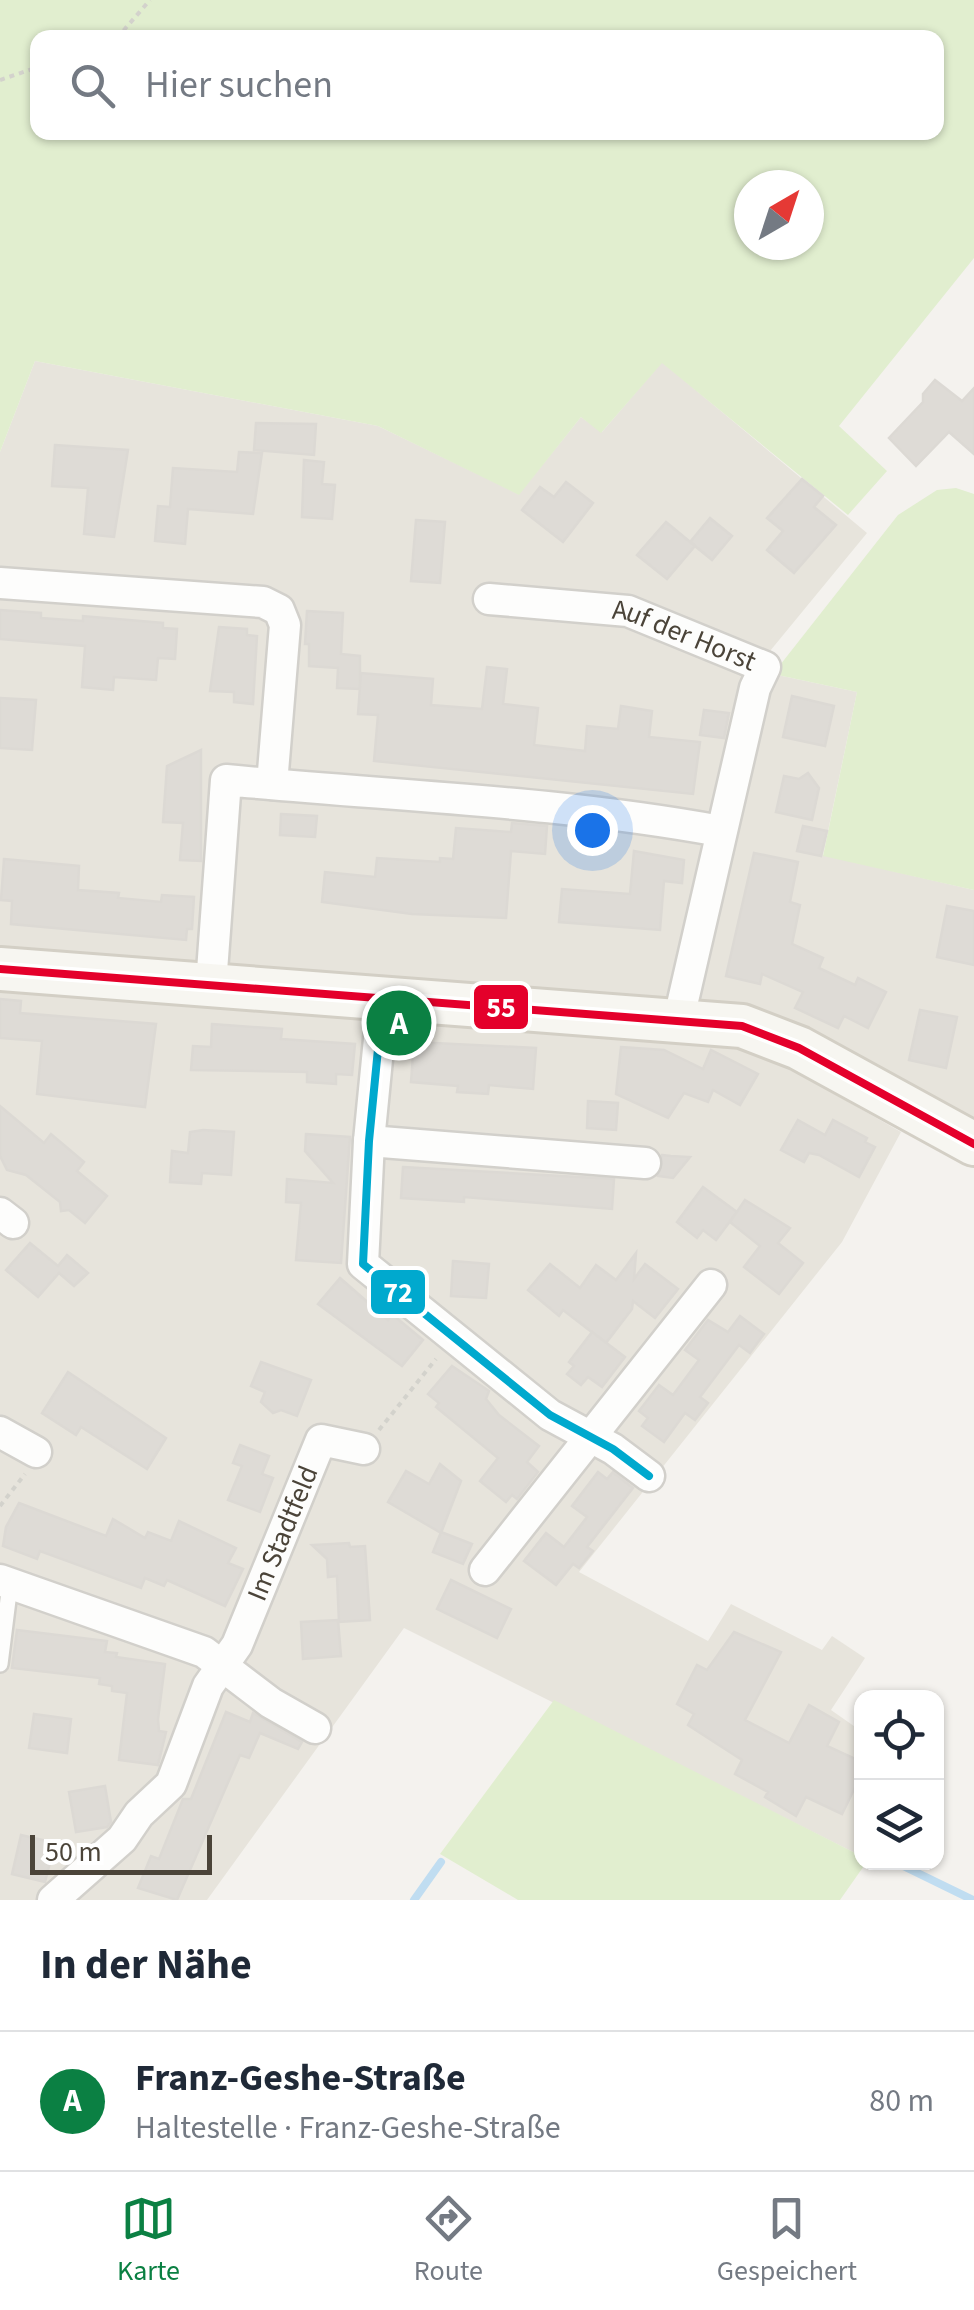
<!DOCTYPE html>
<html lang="de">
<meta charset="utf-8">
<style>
:root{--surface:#fff;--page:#f6f6f7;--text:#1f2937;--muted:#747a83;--line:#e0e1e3;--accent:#0b8043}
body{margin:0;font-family:"Source Sans 3",sans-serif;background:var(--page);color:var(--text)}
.controls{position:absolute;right:30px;bottom:30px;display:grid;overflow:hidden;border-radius:20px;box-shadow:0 2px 8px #0004}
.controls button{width:90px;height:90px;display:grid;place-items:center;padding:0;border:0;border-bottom:2px solid var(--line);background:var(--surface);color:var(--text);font:50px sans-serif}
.compass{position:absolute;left:734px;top:170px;width:90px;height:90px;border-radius:50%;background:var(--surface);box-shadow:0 2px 8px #0004;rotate:39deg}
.scale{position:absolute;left:30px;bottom:25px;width:182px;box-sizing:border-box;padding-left:10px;border:5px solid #4b4439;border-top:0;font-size:28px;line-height:35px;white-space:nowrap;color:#4b4439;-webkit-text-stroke:8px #fff;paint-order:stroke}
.you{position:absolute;left:592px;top:830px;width:35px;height:35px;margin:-25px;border:8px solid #fff;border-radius:50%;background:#1a73e8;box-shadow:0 0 0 15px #1a73e833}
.badge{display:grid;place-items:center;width:65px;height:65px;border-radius:50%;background:var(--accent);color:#fff;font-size:32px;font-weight:700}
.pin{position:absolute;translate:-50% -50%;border:5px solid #fff;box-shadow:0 2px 10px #0006}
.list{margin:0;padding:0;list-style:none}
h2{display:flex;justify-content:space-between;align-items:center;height:130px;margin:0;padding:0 40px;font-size:42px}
h2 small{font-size:32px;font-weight:400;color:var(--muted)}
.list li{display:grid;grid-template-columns:65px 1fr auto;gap:30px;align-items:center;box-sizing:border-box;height:140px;padding:0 40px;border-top:2px solid var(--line)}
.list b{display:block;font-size:38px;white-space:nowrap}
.list p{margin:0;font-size:32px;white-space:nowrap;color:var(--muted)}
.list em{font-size:32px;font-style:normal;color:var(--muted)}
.icon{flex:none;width:55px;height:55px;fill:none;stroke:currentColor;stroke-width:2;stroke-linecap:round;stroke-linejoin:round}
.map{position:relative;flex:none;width:974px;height:1900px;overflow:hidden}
.search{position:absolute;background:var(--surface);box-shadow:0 2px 8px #0004;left:30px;right:30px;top:30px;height:110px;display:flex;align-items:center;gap:25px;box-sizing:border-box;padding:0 35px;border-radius:20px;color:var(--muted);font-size:38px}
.sheet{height:270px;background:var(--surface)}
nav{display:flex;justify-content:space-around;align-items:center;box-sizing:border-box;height:140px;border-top:2px solid var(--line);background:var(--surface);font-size:28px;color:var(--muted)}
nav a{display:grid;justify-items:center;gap:5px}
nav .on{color:var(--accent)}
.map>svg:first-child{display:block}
.residential{fill:#e7e4dc}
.green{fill:#e1eecf;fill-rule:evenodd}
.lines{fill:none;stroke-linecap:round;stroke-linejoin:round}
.stream{stroke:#c0ddf1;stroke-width:8}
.building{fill:#dedbd6;stroke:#dcd9d4;stroke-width:2.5}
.service-casing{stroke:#d2d0cb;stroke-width:20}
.minor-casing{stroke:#d2d0cb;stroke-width:35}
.secondary-casing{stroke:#d3cfc5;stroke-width:48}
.path{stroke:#d3d2cc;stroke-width:4;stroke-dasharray:5 5;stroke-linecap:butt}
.service{stroke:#fdfdfc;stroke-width:15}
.minor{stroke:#fdfdfc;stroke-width:30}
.secondary{stroke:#f7f6f1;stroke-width:42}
.bus-1-casing{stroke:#fff;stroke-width:15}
.bus-2-casing{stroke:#fff;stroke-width:15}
.bus-1{stroke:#e4002b;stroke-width:8}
.bus-2{stroke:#00a9ce;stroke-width:8}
.labels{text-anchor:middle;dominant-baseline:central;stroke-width:8;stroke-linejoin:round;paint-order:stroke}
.street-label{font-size:28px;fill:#4b4439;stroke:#fff}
.line-badge{stroke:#fff;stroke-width:4}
.badge-label{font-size:28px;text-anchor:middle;font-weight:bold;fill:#fff}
</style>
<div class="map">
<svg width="974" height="1900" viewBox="0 0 974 1900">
<rect width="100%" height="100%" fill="#f4f2ee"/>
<!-- residential -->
<g class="residential">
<path d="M35,361L378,426L519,494L581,417L602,432L662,362L867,533L747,679L675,986L665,997L0,949V452Z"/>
<path d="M773,674L857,692L823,855L974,890V1121L773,1015L697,999Z"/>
<path d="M0,991L737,1048L789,1068L901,1132L842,1242L579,1572L708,1641L731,1604L822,1650L832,1636L865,1658L831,1710L861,1731V1856L404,1628L207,1900H0Z"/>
</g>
<!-- green -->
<g class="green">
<path d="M0,0H974V258L839,426L887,471L848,515L662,363L601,433L581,417L519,495L378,426L35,361L0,452ZM38,38H936V132H38ZM809,185V245H749V185Z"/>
<path d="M956,488L974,494V890L823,856L857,692L773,674L898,515L937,490Z"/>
<path d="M554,1700L861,1856L862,1862L866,1863L840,1900H518L440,1854Z"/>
</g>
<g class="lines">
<!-- stream -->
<g class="stream">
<path d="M895,1862L973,1900"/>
<path d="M414,1900L441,1862"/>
</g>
</g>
<!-- building -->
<g class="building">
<path d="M935,380L962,401L974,388V454L949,432L916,466L889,438L923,402V394Z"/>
<path d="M256,423L316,424L314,455L254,450Z"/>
<path d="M55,445L128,450L114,537L84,534L88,488L52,486Z"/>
<path d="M239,452L262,453L253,514L188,509L185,544L155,541L158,506L170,507L173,468L237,472Z"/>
<path d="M304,460L324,462L322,484L335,485L332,519L302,517Z"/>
<path d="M802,479L823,496L814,507L836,525L794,573L767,550L783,531L767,518Z"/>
<path d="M566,482L593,503L563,542L522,510L540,487L554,497Z"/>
<path d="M710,518L732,536L712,560L690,542Z"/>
<path d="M416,520L445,522L440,583L411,581Z"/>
<path d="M666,522L695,546L667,579L637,555Z"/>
<path d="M0,610L41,613V618L83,621V616L163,623V628L177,629L175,659L158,658L156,680L114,677L113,690L82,687L85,646L0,639Z"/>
<path d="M307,611L343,613L341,654L360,656V689L337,688L338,668L309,666V644H305Z"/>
<path d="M219,627L247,629V635L257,636L253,704L234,702V692L210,691Z"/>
<path d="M487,667L507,669L503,704L538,708L534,745L585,751L587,726L618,729L621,706L652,711L649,737L700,742L693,794L374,761L378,715L358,714L361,673L433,679L431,705L482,709Z"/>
<path d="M792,696L834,706L825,746L783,737Z"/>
<path d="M0,698L36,700L32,750L0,748Z"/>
<path d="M704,710L729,713L724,738L700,735Z"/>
<path d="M201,750V861L180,860L183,823L163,822L167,766Z"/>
<path d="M808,773L819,788L812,820L776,812L784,776L799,779Z"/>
<path d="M281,814L317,816L315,837L280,835Z"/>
<path d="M512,823L547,826L545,854L511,851L506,918L412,914L322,902L325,872L375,877L377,858L440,862V858L453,859L456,828L511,832Z"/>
<path d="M803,826L827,831L821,856L797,851Z"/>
<path d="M634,851L684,860L682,883L664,881L660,930L559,922L562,889L630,894Z"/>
<path d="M754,853L798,862L790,902L800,905L792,944L823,958L819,968L855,985L858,978L886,992L868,1028L844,1016L838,1028L795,1008L803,992L762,974L760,984L726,976Z"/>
<path d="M4,859L79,866L78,890L119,893L118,898L161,902L162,895L194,897L192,929H187L186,940L11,924L12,901L1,900Z"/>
<path d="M947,906L974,911V965L937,957Z"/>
<path d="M0,999L21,1001L20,1013L156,1024L145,1107L37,1094L42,1041L0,1038Z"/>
<path d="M920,1010L957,1017L946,1068L909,1060Z"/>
<path d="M212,1024L282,1029L281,1039L355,1044L352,1075L336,1074V1084L307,1082V1072L191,1070L193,1046L211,1047Z"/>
<path d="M414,1042L536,1048L533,1089L489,1085L488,1094L457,1092L458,1086L411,1082Z"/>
<path d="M621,1047L664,1050L703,1069L711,1050L758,1074L740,1105L713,1090L708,1102L684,1093L668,1118L616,1094Z"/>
<path d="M588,1101L618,1103L616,1130L587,1128Z"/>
<path d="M0,1106L44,1143L51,1134L84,1162L77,1171L107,1196L85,1223L69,1210L61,1211L60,1202L26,1175L7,1170L0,1156Z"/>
<path d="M798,1120L825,1135L833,1120L867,1138L865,1142L875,1147L859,1177L819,1155L809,1153L804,1162L781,1150Z"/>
<path d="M203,1130L234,1132L231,1175L202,1173L201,1184L170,1182L172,1151L188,1153L190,1132Z"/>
<path d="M306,1134L350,1137L341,1263L296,1260L301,1203L286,1202L287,1179L333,1183L305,1151Z"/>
<path d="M662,1155L671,1156L690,1157L673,1178L658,1176Z"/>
<path d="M403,1167L614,1179L612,1209L464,1197V1202L401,1198Z"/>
<path d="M703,1187L737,1212L716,1240L703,1230L697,1238L677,1222Z"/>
<path d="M745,1200L790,1228L778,1243L803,1263L779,1294L744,1267L760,1246L730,1222Z"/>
<path d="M30,1243L58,1266L67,1255L88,1273L74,1286L59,1273L38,1297L6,1270Z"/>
<path d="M636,1253L634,1279L645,1264L678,1289L655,1318L633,1301L632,1309L606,1343L563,1310L559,1316L528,1290L550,1264L580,1288L596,1265L616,1280Z"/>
<path d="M453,1261L489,1264L486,1298L451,1296Z"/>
<path d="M340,1278L388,1320L392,1314L423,1340L402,1366L318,1304Z"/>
<path d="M740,1316L764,1334L750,1353L739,1345L700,1397L708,1403L695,1420L685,1413L664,1442L642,1426L648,1418L639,1411L659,1385L673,1395L699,1360L685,1350L708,1320L728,1332Z"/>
<path d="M592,1332L625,1357L602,1387L588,1377L581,1385L567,1374L574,1366L569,1362Z"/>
<path d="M261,1362L311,1380L297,1416L281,1410L273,1413L261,1402L265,1392L251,1386Z"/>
<path d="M452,1366L489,1391L486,1399L499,1415L539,1446L527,1462L538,1472L517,1499L512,1495L506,1502L480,1481L498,1458L436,1407L439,1403L428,1394Z"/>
<path d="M68,1372L166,1438L147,1469L81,1427L76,1435L42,1413Z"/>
<path d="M240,1445L269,1456L262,1474L273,1478L260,1512L228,1500L242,1466L233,1463Z"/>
<path d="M440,1464L461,1481L441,1533L388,1502L406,1471L429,1484Z"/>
<path d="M598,1472L607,1479L613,1472L633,1488L587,1547L593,1551L579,1568L573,1564L556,1585L524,1561L546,1533L564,1547L587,1517L572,1506Z"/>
<path d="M19,1503L106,1536L113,1519L145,1538L148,1532L171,1541L179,1521L236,1548L228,1563L243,1569L225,1606L167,1580L164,1586L145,1578L141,1588L40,1551L37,1559L3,1546L6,1527Z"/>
<path d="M441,1532L472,1544L463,1564L433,1552Z"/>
<path d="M349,1543L350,1547L365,1546L370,1620L339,1622L337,1576L328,1577L327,1559L312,1545Z"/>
<path d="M451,1580L511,1609L497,1638L437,1609Z"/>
<path d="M338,1620L341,1656L303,1659L301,1622Z"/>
<path d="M17,1630L107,1641L105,1652L117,1653L116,1657L165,1664L158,1719L159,1731L166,1732L158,1765L119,1760L127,1693L112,1691V1686L99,1684L100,1678L12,1668Z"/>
<path d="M734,1632L781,1652L745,1720L789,1743L809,1705L839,1722L827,1746L862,1762V1773L842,1814L806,1797L796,1816L765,1797L768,1792L735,1774L742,1760L688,1725L694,1714L677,1704L697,1665L707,1670Z"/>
<path d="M226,1712L250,1722L253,1713L302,1742L298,1749L260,1733L249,1758L240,1755L177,1900L138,1888L151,1856L159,1859L183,1799H191Z"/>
<path d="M34,1714L71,1719L67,1753L29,1748Z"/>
<path d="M105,1786L111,1822L107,1827L76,1832L69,1792Z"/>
<path d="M21,1835L55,1843L45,1882L12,1874Z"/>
</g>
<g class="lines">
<defs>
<path id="service" d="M0,1664L10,1584"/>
<g id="minor">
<path d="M0,583L263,602L279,610L285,625L272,784"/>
<path id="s1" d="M489,599L628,611L765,667L755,688L679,1018"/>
<path d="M211,985L226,780C391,796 557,801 720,831"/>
<path d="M383,998L369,1141L363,1264L550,1415L613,1449L649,1476"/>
<path d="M369,1141L645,1163"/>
<path d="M0,1213L13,1223"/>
<path d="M0,1432L36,1452"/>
<path d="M485,1570L711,1285"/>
<path d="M0,1580L204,1652L271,1703L315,1728"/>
<path id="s2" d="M53,1900L122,1839L139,1814L171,1784L208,1686L237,1645L321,1440L364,1449"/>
</g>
<path id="secondary" d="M0,969L742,1026L799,1048L974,1144"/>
</defs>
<!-- service casing -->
<use href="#service" class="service-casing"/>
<!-- minor casing -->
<use href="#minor" class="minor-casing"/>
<!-- secondary casing -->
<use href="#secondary" class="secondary-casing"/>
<!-- path -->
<g class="path">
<path d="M117,38L150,0"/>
<path d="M0,80L38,67"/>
<path d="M379,1430L436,1359"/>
<path d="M0,1506L25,1474"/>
</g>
<!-- service -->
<use href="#service" class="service"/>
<!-- minor -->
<use href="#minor" class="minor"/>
<!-- secondary -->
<use href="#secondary" class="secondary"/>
<defs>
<path id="bus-1" d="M0,969L742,1026L799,1048L974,1144"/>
<path id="bus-2" d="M383,998L369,1141L363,1264L550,1415L613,1449L649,1476"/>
</defs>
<!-- bus-1 casing -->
<use href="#bus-1" class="bus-1-casing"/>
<!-- bus-2 casing -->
<use href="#bus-2" class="bus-2-casing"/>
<!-- bus-1 -->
<use href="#bus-1" class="bus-1"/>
<!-- bus-2 -->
<use href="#bus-2" class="bus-2"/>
</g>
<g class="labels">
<!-- street labels -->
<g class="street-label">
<text stroke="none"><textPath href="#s1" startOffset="200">Auf der Horst</textPath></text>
<text stroke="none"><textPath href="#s2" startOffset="442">Im Stadtfeld</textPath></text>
</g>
</g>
<g class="line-badge">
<rect x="472" y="983" width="58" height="48" rx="10" fill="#e4002b"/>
<rect x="369" y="1268" width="58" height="48" rx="10" fill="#00a9ce"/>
</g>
<g class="badge-label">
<text x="501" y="1017">55</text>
<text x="398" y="1302">72</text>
</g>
</svg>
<div class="controls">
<button><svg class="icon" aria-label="locate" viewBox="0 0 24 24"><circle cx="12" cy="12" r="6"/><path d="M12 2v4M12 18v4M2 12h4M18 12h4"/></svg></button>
<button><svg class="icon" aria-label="layers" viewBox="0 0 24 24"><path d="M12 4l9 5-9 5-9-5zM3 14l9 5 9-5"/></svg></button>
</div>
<svg class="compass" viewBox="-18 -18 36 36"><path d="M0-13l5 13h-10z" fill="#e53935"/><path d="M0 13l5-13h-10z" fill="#747a83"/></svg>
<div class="scale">50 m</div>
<div class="you"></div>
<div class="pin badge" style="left:399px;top:1023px">A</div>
<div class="search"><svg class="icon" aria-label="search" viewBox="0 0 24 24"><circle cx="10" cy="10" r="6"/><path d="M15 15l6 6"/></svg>Hier suchen</div>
</div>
<section class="sheet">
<h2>In der Nähe<small></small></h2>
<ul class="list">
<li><span class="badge">A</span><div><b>Franz-Geshe-Straße</b><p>Haltestelle · Franz-Geshe-Straße</p></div><em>80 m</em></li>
</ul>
</section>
<nav>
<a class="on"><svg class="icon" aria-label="map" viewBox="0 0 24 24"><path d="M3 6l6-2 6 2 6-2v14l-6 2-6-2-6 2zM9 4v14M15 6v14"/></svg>Karte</a>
<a><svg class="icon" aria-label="directions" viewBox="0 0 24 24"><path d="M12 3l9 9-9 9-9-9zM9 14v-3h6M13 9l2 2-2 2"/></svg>Route</a>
<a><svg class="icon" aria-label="saved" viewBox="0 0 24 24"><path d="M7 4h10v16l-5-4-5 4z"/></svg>Gespeichert</a>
</nav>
